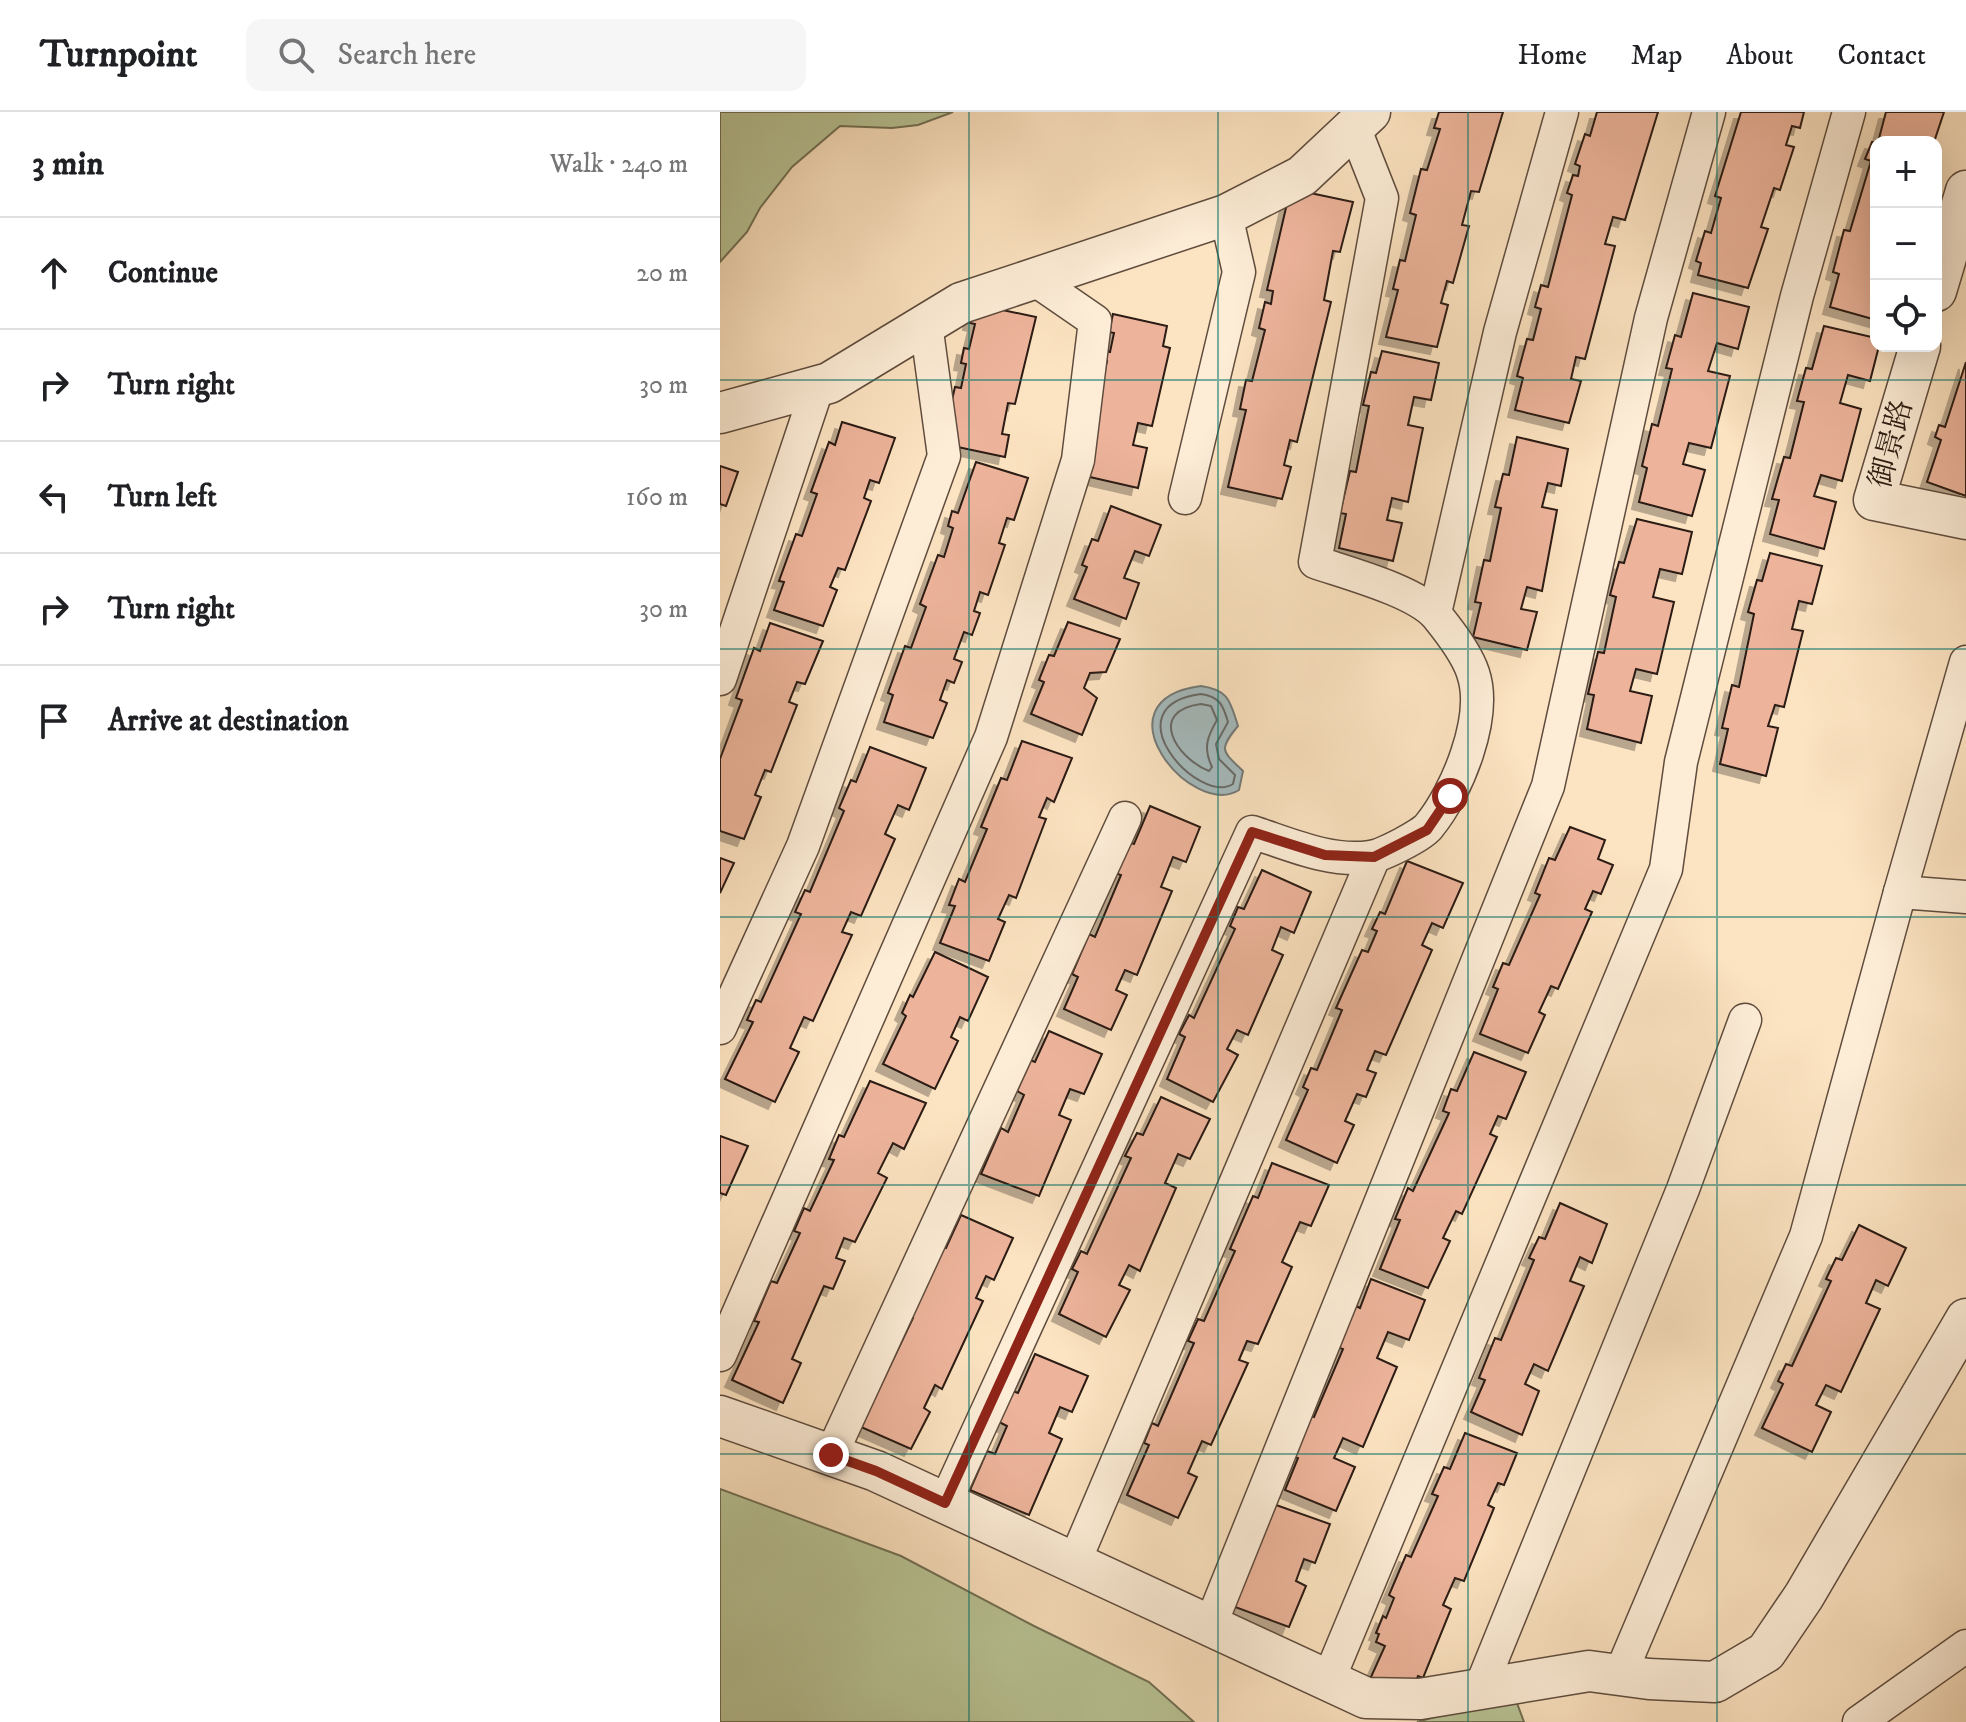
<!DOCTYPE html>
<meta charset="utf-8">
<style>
:root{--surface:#fff;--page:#f6f6f6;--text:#202124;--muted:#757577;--line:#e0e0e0}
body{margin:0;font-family:"IM FELL DW Pica","Noto Serif SC",serif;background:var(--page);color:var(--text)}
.controls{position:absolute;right:24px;top:24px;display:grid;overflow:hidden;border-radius:16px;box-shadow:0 8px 32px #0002}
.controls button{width:72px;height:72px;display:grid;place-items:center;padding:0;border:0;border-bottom:2px solid var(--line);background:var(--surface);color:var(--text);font:40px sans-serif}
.stop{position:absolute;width:24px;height:24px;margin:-18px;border:6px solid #8f2418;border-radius:50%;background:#fff}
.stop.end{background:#8f2418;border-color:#fff;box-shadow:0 2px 8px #0008}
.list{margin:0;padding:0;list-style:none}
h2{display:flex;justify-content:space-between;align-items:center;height:104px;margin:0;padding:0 32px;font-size:34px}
h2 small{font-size:26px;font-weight:400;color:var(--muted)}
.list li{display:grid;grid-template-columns:52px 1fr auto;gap:24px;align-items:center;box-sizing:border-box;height:112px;padding:0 32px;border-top:2px solid var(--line)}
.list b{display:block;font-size:30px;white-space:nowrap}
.list em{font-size:26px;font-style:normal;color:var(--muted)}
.icon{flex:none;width:44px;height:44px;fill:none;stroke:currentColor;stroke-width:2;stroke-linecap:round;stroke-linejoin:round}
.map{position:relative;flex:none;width:1246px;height:1610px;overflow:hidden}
header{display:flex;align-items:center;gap:48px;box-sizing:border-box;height:112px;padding:0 40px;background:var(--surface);border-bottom:2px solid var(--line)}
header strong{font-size:38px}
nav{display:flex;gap:44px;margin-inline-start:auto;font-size:28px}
.search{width:560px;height:72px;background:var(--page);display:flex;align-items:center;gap:20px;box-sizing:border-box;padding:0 28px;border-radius:16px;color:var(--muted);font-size:30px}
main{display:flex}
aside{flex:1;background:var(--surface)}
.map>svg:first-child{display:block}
.green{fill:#b9c597;stroke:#727054;stroke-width:2}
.water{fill:#a5bbbe;stroke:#747b79;stroke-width:2}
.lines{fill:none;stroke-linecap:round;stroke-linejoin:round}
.shore{stroke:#686a68;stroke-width:2}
.building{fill:#edb49b;stroke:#2b1a12;stroke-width:2;filter:url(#shadow)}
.minor-casing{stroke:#5f4c3e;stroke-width:35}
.tertiary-casing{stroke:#5f4c3e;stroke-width:43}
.minor{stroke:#fdedd7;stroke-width:32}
.tertiary{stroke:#fdedd7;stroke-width:40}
.route{stroke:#8f2418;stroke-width:10}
.grid{fill:none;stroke:#0f766e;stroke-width:2;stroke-opacity:0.55}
.labels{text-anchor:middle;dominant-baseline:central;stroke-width:6;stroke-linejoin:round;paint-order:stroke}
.street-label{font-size:30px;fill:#2b1a12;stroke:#fdedd7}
</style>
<header>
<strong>Turnpoint</strong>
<div class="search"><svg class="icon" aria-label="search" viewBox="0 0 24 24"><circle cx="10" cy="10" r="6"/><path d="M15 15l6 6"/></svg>Search here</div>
<nav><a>Home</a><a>Map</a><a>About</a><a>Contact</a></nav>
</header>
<main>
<aside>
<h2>3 min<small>Walk · 240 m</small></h2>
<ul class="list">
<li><svg class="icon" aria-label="ahead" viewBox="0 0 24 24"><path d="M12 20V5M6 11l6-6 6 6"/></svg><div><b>Continue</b></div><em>20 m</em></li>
<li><svg class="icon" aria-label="right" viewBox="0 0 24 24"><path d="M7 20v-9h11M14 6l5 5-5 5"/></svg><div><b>Turn right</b></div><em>30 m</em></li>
<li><svg class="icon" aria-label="left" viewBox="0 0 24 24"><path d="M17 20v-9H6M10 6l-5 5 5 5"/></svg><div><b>Turn left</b></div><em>160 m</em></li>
<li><svg class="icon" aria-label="right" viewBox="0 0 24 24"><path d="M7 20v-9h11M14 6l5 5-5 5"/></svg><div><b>Turn right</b></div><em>30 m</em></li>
<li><svg class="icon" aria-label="arrive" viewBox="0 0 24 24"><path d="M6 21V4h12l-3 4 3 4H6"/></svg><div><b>Arrive at destination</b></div></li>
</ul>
</aside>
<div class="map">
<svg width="1246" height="1610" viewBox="0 0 1246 1610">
<defs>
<filter id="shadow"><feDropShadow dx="-7" dy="7" stdDeviation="0" flood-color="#0004"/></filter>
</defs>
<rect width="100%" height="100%" fill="#fce3c1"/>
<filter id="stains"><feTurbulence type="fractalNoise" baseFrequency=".0025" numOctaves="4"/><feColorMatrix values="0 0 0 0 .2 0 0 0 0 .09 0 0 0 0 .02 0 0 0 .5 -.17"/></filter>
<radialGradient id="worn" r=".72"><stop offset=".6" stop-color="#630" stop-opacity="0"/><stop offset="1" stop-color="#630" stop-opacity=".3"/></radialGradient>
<!-- green -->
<g class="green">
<path d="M0,0H233L198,13L172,16L120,14L72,55L40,96L27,120L0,150Z"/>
<path d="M0,1377L181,1444L314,1514L429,1570L474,1610H0Z"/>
<path d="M794,1583L804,1610H697Z"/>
</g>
<!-- water -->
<path class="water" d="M481,574C509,578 510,589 518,614C498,638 502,639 523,659L519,678C472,708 373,588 481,574Z"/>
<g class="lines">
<!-- shore -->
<g class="shore">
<path d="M481,582C500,585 503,593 508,610L496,632L499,647L515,663L513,672C478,694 389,594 481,582Z"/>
<path d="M481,592L491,594L497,608C487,625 483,636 492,655L489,659C456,646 427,599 481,592Z"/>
</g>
</g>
<!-- building -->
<g class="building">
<path d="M719,0H783L759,80L751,79L742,113L749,114L733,171L727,169L721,191L728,193L717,235L666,225L678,178L673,177L680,148L685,149L696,103L690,101L701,57L707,58L720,17L714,16Z"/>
<path d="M877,0H938L905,108L893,105L885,132L895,134L865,247L856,245L851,267L861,269L849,311L795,298L803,266L797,264L807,227L813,228L821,197L815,195L821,173L828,175L852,83L847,81L853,63L858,64L860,54L855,52L865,22L870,24Z"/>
<path d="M1021,0H1084L1080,16L1072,14L1066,33L1074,35L1060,78L1054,76L1041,115L1048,117L1028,176L978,163L981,151L976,149L985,119L991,121L1001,86L995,84Z"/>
<path d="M1166,0H1224L1214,30H1158Z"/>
<path d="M1152,30L1156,31V208L1110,195L1119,162L1113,160L1124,118L1130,119L1151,49L1145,47Z"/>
<path d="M576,78L633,90L620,140L613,139L604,188L611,190L577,330L570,328L564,353L571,355L562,387L508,375L526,298L520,297L526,268L532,269L545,218L539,216L545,190L551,192L553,179L547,178L568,87Z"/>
<path d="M973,181L1029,195L1018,237L997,231L988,259L1010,264L991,336L969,331L963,352L985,358L972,404L919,390L927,356L922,354L932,312L938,314L952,257L946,256L955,223L961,225Z"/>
<path d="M254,192L316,205L295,292L288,291L282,322L289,323L285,345L228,333L226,314L235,275L241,276L246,252L241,251L244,236L249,237L255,212L250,211Z"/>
<path d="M393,202L447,214L443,234L450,236L432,314L418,311L413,333L427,336L418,376L361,363L387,249L383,248L385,239L390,240L394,221L389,220Z"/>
<path d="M1104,214L1156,226V234H1159L1150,269L1128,263L1120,291L1141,297L1122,369L1101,363L1094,384L1116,390L1104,437L1050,422L1059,388L1052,387L1064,345L1070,346L1084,290L1077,289L1086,256L1092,257Z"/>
<path d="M662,239L719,251L711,288L694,285L688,313L703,316L688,390L672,386L667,408L682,411L673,449L619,436L626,402L620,401L630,359L636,360L649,294L643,293L651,260L656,261Z"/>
<path d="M1246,250V384L1207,370L1221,328L1215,325L1219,313L1225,315Z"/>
<path d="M122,310L175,326L159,371L150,368L144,386L151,389L125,458L118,456L110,475L117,478L103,514L54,498L64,470L59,469L76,422L82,424L97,382L91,380L109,330L115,333Z"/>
<path d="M797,325L848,337L841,374L828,371L822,395L837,398L822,479L807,475L801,497L817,500L807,538L753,525L761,491L755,490L764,448L770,449L781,396L775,395L783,362L789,363Z"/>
<path d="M256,350L308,366L294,408L287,406L279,431L285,433L268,483L260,480L254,499L260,501L252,523L244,520L234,547L242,550L234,571L227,568L220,588L227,591L213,626L164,610L173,583L168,581L185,534L191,536L206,495L200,492L218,443L224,445L233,416L228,414L232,399L238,401Z"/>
<path d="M0,354L18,360L6,394L0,392Z"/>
<path d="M391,394L441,413L429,444L415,439L404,466L419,471L406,507L354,487L367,455L362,453L372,427L378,429Z"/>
<path d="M917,407L972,420L962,462L940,457L933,485L954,490L937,562L916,557L910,579L932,584L921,631L867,617L874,583L868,582L878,540L884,541L896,485L890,483L899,450L904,451Z"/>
<path d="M1050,441L1102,454L1092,492L1079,489L1072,517L1083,519L1064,595L1055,593L1048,614L1058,616L1046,664L1000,652L1008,617L1002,616L1012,573L1019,575L1034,502L1028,500L1037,468L1042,469Z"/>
<path d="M348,510L400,527L386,560L370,561L364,576L377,586L362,623L311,602L324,570L319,568L329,543L334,544Z"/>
<path d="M50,511L103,529L85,572L77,570L69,590L77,593L51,660L45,658L35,683L41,685L24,727L0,719V647L22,588L16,586L34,536L40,539Z"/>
<path d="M302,629L352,646L334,690L327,686L319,705L326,707L296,786L289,783L278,807L285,810L269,849L220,831L235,794L229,793L239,767L245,770L267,717L261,715L281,666L287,668Z"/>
<path d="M150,635L206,656L189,698L178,693L165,722L175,727L141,804L131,800L122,820L132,823L93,909L84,905L70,936L79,940L55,990L5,967L33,910L27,908L36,888L41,890L81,802L75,800L85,778L90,780L124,699L119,696L131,668L136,670Z"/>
<path d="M430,694L480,715L466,750L453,745L441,775L452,779L417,863L405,858L396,878L407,883L391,918L344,897L358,865L352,862L369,822L375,825L401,763L395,761L409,730L414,732Z"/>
<path d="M850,715L885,728L878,747L893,753L881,782L873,779L865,797L872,800L838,877L831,874L819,900L825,903L808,941L760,922L778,877L773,875L783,851L789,853L820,783L815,781L829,746L835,748Z"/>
<path d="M0,746L14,751L0,781Z"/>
<path d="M687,749L743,771L723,816L712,811L702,833L712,838L666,943L655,939L647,958L656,961L646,985L637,982L625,1009L634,1013L617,1051L566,1028L588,978L583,975L591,956L597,958L622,898L616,896L642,838L648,840L657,819L652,817L660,800L665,802Z"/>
<path d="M542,758L591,780L574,821L561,815L552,838L563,843L528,923L517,918L507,937L518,943L493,990L447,967L465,925L459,922L469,903L474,906L515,817L510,814L518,795L524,797Z"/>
<path d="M215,840L268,865L248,909L240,905L231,925L238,929L215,977L163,952L186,904L182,901L190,883L193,885Z"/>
<path d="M329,919L382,942L364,982L350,977L339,1003L351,1008L319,1084L261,1062L281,1016L288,1020L304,983L297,979L310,948L315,950Z"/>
<path d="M754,940L806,960L786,1007L778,1004L770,1022L777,1025L742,1102L736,1099L723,1126L730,1129L708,1176L660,1157L680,1108L675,1107L688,1076L693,1079L729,1001L723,999L731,977L737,979Z"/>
<path d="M150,969L206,991L184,1037L173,1031L158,1061L167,1066L135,1130L124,1126L116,1146L125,1149L113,1177L104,1174L72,1247L81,1251L63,1291L12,1268L39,1210L34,1209L51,1169L57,1171L80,1121L74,1119L84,1096L90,1099L114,1048L109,1047L119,1023L124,1025Z"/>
<path d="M441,985L490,1007L470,1047L458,1042L445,1071L456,1076L420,1159L409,1153L399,1173L410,1178L386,1225L339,1202L358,1160L352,1157L361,1139L367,1142L411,1046L405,1044L417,1021L423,1023Z"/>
<path d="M0,1024L28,1034L6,1083L0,1081Z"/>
<path d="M552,1051L609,1073L591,1114L580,1110L562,1150L572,1155L538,1232L527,1229L519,1248L528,1251L491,1333L482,1329L468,1361L477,1365L458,1406L407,1383L429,1333L424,1331L432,1311L438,1314L474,1231L468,1229L478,1207L484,1209L515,1139L510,1137L533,1084L538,1086Z"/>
<path d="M840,1091L887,1112L872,1151L860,1145L850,1169L864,1174L828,1259L814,1252L805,1272L819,1279L802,1323L751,1300L765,1268L759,1266L775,1226L781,1228L814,1148L809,1146L819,1125L825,1127Z"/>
<path d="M241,1103L293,1126L274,1168L266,1164L256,1186L263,1189L222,1277L215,1273L204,1296L210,1300L191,1337L141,1315L193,1206L188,1203L220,1133L226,1136Z"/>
<path d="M1139,1113L1186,1136L1168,1174L1156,1168L1146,1191L1160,1197L1121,1280L1106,1273L1096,1293L1111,1300L1092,1340L1042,1316L1063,1272L1058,1269L1066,1252L1072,1254L1111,1169L1106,1167L1116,1146L1122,1148Z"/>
<path d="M651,1167L705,1188L689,1228L668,1220L657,1246L677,1255L643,1335L623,1326L614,1346L635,1355L616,1399L565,1378L578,1346L572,1344L588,1303L594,1305L623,1237L617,1235L634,1193L640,1196Z"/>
<path d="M315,1242L368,1264L352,1300L340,1295L329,1321L342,1327L309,1403L250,1378L267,1339L275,1342L287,1314L279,1310L293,1279L298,1281Z"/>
<path d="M745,1321L797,1341L784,1373L778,1371L768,1393L774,1396L744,1469L735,1466L723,1493L731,1497L703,1566L698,1564L692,1578L667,1566L660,1582L646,1576L665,1534L656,1530L659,1522L656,1521L663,1504L666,1506L674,1486L669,1483L686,1443L691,1445L718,1384L712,1382L724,1355L730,1357Z"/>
<path d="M556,1393L610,1412L595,1451L584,1447L576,1469L586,1474L569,1515L515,1495L535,1430L540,1432Z"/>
</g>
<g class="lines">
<defs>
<g id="minor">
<path d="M465,386L519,160L506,103"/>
<path d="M715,501L780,220L842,0"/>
<path d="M0,567L98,274"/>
<path d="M1180,780L1246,550"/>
<path d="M0,916L83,734L224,344L206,212"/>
<path d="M0,1243L271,625L358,348L375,209L314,167"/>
<path d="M111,1343L405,706"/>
<path d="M225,1391L532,720C569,732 611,751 650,745C661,744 703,723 709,714C737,680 768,605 753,561C747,542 730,520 717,504C696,479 627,461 595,450L662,86L634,15"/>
<path d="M354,1451L654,745"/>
<path d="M490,1514L828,674L931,206L989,0"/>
<path d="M900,1563L1086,1124L1180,780L1246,785"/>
<path d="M608,1569L946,757L961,650L1077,184L1129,0"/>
<path d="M760,1577L963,1077L1025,908"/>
<path d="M1139,1610L1246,1534"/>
</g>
<g id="tertiary">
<path d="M1216,179L1246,79"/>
<path d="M1200,234L1154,388L1246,407"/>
<path d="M0,301L109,271L241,191L506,103L582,64L650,0"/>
<path d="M0,1304L156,1359L646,1586L700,1587L869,1559L929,1567L995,1570L1046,1540L1084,1484L1246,1207"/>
</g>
</defs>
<!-- minor casing -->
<use href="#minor" class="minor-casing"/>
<!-- tertiary casing -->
<use href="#tertiary" class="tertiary-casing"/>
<!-- minor -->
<use href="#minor" class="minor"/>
<!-- tertiary -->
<use href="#tertiary" class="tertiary"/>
</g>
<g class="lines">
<!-- route -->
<path class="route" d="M111,1343L156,1359L225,1391L532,720L605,743L654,745L707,718L730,684"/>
</g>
<!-- grid -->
<path class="grid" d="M249,0V1610M498,0V1610M748,0V1610M997,0V1610M0,268H1246M0,537H1246M0,805H1246M0,1073H1246M0,1342H1246"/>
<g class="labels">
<!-- street labels -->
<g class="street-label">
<text transform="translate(1172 332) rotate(-75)">御景路</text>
</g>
</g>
<rect width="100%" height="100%" filter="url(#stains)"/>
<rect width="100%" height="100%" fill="url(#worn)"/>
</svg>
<div class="controls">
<button>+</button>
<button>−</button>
<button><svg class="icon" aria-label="locate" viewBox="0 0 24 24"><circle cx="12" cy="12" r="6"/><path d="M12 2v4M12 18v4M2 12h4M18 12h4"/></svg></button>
</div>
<div class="stop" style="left:730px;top:684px"></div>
<div class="stop end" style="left:111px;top:1343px"></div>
</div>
</main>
